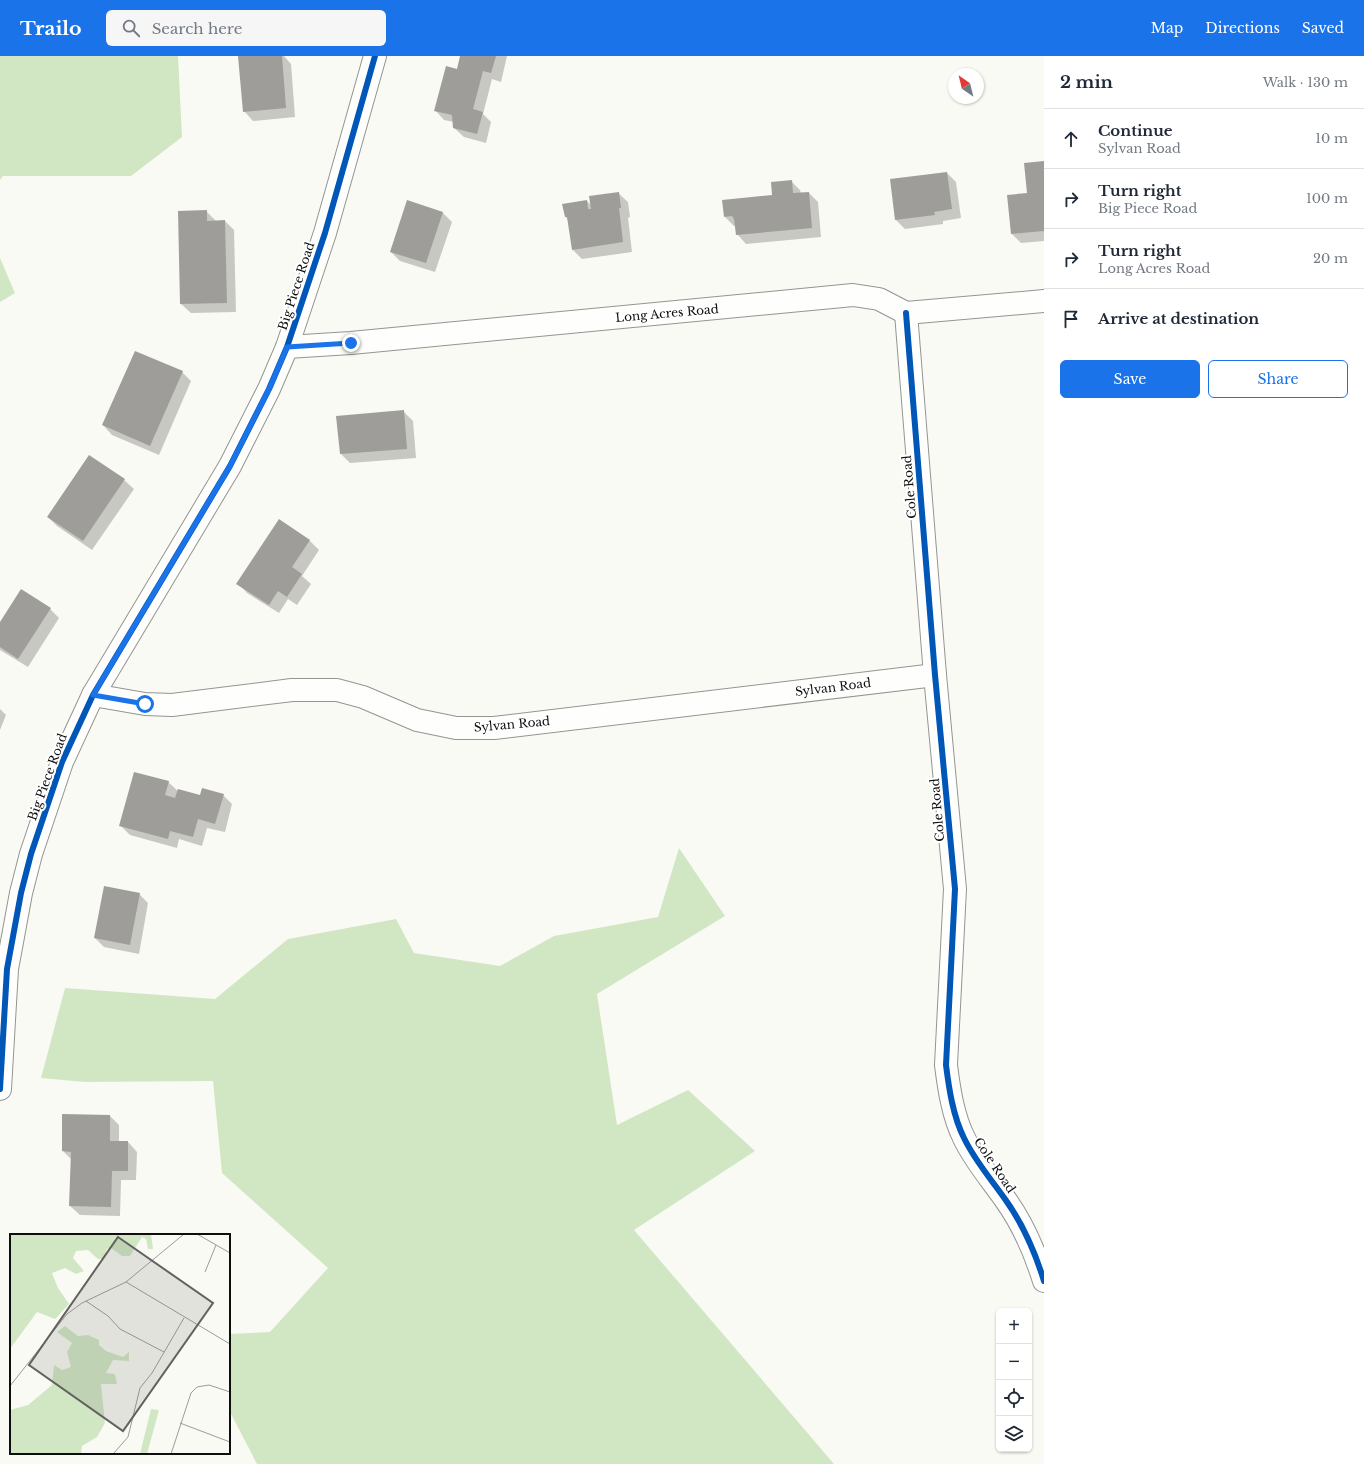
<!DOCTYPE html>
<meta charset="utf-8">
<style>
:root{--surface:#fff;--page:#f6f6f7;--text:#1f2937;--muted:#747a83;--line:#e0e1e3;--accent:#1a73e8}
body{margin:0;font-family:"Libre Baskerville",serif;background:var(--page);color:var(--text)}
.controls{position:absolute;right:12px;bottom:12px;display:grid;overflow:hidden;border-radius:6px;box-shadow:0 1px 3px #0004}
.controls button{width:36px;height:36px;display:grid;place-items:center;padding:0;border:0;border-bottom:1px solid var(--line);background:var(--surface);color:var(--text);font:20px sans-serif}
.compass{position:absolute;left:948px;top:12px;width:36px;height:36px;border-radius:50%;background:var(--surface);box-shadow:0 1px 3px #0004;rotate:325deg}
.stop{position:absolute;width:12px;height:12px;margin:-9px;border:3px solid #1a73e8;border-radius:50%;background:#fff}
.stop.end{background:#1a73e8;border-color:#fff;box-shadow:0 1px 4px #0008}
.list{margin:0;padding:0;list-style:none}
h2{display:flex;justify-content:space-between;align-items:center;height:52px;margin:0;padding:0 16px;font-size:17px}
h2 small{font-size:13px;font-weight:400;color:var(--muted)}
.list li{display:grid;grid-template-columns:26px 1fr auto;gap:12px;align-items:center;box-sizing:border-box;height:60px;padding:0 16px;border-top:1px solid var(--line)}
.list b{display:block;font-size:15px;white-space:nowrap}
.list p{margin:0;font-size:13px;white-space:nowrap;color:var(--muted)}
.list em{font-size:13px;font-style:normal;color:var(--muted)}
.actions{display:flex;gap:8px;padding:12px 16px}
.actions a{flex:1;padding:9px 0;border:1px solid var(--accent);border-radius:6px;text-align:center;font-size:14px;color:var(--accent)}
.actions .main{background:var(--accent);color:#fff}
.icon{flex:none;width:22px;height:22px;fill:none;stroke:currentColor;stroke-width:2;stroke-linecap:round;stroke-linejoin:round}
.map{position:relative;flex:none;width:1044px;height:1408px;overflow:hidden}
header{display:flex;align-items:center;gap:24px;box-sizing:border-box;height:56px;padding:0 20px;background:var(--accent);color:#fff}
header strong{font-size:19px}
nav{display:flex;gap:22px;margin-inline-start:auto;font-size:14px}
.search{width:280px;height:36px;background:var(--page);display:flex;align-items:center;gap:10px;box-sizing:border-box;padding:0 14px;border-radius:6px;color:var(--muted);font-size:15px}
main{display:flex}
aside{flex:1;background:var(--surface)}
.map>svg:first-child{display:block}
.forest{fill:#d1e7c4}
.shadow{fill:#0003}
.building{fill:#9e9d99}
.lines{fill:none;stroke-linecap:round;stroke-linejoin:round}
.minor-casing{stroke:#949492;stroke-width:24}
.minor{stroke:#fefefd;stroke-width:22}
.cycleway-casing{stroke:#fff;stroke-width:8}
.cycleway{stroke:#0057b8;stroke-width:6}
.route{stroke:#1a73e8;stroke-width:5}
.labels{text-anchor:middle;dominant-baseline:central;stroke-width:4;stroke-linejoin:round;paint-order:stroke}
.street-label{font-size:12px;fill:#0e0e0e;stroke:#fff}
.inset-road{fill:none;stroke:#9c9c98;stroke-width:1}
.view{fill:#61615e;fill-opacity:0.15;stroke:#61615e;stroke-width:2}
.inset-edge{fill:none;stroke:#0e0e0e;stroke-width:2}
</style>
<header>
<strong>Trailo</strong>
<div class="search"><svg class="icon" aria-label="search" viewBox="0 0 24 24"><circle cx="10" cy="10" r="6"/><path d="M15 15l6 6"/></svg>Search here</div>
<nav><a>Map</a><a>Directions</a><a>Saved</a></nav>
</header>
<main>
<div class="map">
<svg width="1044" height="1408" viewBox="0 0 1044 1408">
<rect width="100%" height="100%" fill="#fafaf4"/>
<!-- forest -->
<g class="forest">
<path d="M0,0H178L182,81L131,120H3L0,124Z"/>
<path d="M0,202L15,237L0,246Z"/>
<path d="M679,792L725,860L597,938L617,1069L688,1034L755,1095L634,1174L834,1408H257L229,1354V1278L270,1276L328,1212L222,1117L213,1025L85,1026L41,1022L65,932L215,943L288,883L396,863L414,897L500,910L554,880L658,861Z"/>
</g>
<!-- shadow -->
<g class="shadow">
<path d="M239,0H284L291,8L295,61L253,65L244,55Z"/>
<path d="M461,0H507L501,26L492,23L483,58L491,66L486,87L464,81L454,72V66L444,64L435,54L457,14Z"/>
<path d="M1044,106V185L1021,187L1012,178L1028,138Z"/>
<path d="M947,117L956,126L961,162L943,165V168L905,173L896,164L891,124Z"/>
<path d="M791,125L800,134L801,138L809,137L818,146L821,181L746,188L737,178L736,170H734L725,161L774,140Z"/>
<path d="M618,137L628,146L630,161L628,162L632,196L582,203L573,194L568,164L566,161L587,145L592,150Z"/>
<path d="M206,155L216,165H225L234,174L236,256L191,257L181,248Z"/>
<path d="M442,156L452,166L435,216L400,205L391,196Z"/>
<path d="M182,316L191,325L159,399L112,379L103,369Z"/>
<path d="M403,355L413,365L416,402L350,407L341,398Z"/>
<path d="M89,400L124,424L134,433L92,494L57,470L48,461Z"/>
<path d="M279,465L310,485L319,494L302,520L311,528L297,549L288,543L279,557L247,537L238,527Z"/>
<path d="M50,553L59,562L28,611L0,594V568Z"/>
<path d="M0,653L6,659L0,674Z"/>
<path d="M168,726L178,735L201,740L223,739L232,748L225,776L207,772L202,790L179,783L177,792L130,779L121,770Z"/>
<path d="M139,838L148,847L139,898L104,891L95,882Z"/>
<path d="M63,1059L110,1060L119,1069V1086H128L137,1096L136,1124H121L120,1160L80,1159L70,1150L72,1104L63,1095Z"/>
</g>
<!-- building -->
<g class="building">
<path d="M238,0H282L286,52L243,56Z"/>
<path d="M460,0H496L491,17L483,15L473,53L483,56L477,78L453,72L452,59L434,55L446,10L457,13Z"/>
<path d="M1044,105V175L1011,178L1007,139L1027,137L1024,107Z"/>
<path d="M947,116L952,153L934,156L935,159L895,164L890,123Z"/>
<path d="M792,124L793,137L809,136L812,172L736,179L734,163L732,160L724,161L722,144L772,139L771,126Z"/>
<path d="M619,136L621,152H619L623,186L572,194L567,161H565L562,148L587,144L588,153H591L589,140Z"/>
<path d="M407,144L443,156L426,207L390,196Z"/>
<path d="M207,154V165L225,164L227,247L180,248L178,155Z"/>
<path d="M135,295L183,315L150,390L102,369Z"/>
<path d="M404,354L407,393L340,398L336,360Z"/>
<path d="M89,399L125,423L83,485L47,461Z"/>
<path d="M279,463L310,484L292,511L302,518L287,541L278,535L269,549L236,528Z"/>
<path d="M21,533L51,552L18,603L0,591V566Z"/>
<path d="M134,716L169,725L165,739L175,742L178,733L200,739L202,732L224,738L215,768L198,763L193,781L170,775L168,783L119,770Z"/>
<path d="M104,830L140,837L130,889L94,882Z"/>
<path d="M62,1058L110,1059V1085H128V1115H112L111,1151L69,1150L71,1096L62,1095Z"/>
</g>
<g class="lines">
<defs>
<g id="minor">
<path d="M906,257L935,619L955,833L946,1009C949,1033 953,1060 964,1082C975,1105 991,1123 1005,1143C1023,1168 1035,1196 1044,1225"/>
<path d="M287,291L351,287L853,239L879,243L906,257L1044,245"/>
<path d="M93,639L145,648L172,649L292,634H337L363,641L417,664L456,672H494L935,619"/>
<path d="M0,1033L7,913L21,837L31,798L62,706L93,639L230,410L269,333L287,291L325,177L375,0"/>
</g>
</defs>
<!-- minor casing -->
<use href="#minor" class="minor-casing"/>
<!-- minor -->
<use href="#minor" class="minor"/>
<defs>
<g id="cycleway">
<path d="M906,257L935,619L955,833L946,1009C949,1033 953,1060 964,1082C975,1105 991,1123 1005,1143C1023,1168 1035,1196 1044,1225"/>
<path d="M0,1033L7,913L21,837L31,798L62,706L93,639L230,410L269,333L287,291L325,177L375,0"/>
</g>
</defs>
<!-- cycleway casing -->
<use href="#cycleway" class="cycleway-casing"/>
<!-- cycleway -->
<use href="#cycleway" class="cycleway"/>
</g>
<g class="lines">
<!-- route -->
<path class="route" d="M145,648L93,639L230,410L269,333L287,291L351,287"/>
</g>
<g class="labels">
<!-- street labels -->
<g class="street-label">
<text transform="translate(296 230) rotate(-72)">Big Piece Road</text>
<text transform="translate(667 257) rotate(-5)">Long Acres Road</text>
<text transform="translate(909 431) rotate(-95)">Cole Road</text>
<text transform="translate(833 631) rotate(-7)">Sylvan Road</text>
<text transform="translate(512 668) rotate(-5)">Sylvan Road</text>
<text transform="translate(47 721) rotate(-70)">Big Piece Road</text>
<text transform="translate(937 754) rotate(-95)">Cole Road</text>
<text transform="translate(995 1109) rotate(56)">Cole Road</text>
</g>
</g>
<!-- overview -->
<g transform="translate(10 1178)">
<rect width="220" height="220" fill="#fafaf4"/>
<path d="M0,0H141L143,15H138L136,5L132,3L120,22H112L101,14L97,15L94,25H88L78,16L66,17L63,24L74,37L66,40L55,34L42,39L48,54L59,70L45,85L27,78L0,115ZM55,92L68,102L78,101L89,106V111L96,117L113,123L119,118V127L103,126L96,139L105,140L107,150H91L95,189L87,203L72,212L71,220H0V176L18,171L42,151L44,131L52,136L61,133L57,118L62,109L47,98ZM141,175L149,176L137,220H130Z" fill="#d1e7c4"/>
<path class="inset-road" d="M187,0L220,19M195,38L206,11M116,48L220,110M76,67L98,82L110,95L154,118M0,152L57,80L72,69L116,48L174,0M170,189L220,208M103,220L118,203L130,154L142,139L174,84M161,220L181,159L187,153L199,151L220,158"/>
<path class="view" d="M108,3L203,69L113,197L19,131Z"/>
<rect width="220" height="220" class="inset-edge"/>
</g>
</svg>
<div class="controls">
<button>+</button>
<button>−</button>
<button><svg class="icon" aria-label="locate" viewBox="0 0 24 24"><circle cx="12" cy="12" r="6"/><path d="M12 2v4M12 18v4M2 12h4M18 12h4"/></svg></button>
<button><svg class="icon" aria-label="layers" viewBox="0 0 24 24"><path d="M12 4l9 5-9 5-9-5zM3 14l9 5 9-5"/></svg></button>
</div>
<svg class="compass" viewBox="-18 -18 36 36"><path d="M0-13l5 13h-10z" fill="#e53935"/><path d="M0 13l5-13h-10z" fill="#747a83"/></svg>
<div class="stop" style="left:145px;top:648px"></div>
<div class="stop end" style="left:351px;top:287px"></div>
</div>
<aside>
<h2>2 min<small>Walk · 130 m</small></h2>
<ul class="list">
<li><svg class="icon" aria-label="ahead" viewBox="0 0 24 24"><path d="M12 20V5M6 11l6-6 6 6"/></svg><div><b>Continue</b><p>Sylvan Road</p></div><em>10 m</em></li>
<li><svg class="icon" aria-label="right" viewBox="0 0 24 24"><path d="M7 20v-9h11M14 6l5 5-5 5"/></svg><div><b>Turn right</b><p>Big Piece Road</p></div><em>100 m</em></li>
<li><svg class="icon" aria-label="right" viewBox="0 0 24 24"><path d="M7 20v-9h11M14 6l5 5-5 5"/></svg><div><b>Turn right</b><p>Long Acres Road</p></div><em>20 m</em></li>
<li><svg class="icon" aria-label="arrive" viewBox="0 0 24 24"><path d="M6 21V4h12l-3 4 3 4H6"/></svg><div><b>Arrive at destination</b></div></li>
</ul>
<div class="actions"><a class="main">Save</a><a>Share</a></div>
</aside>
</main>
